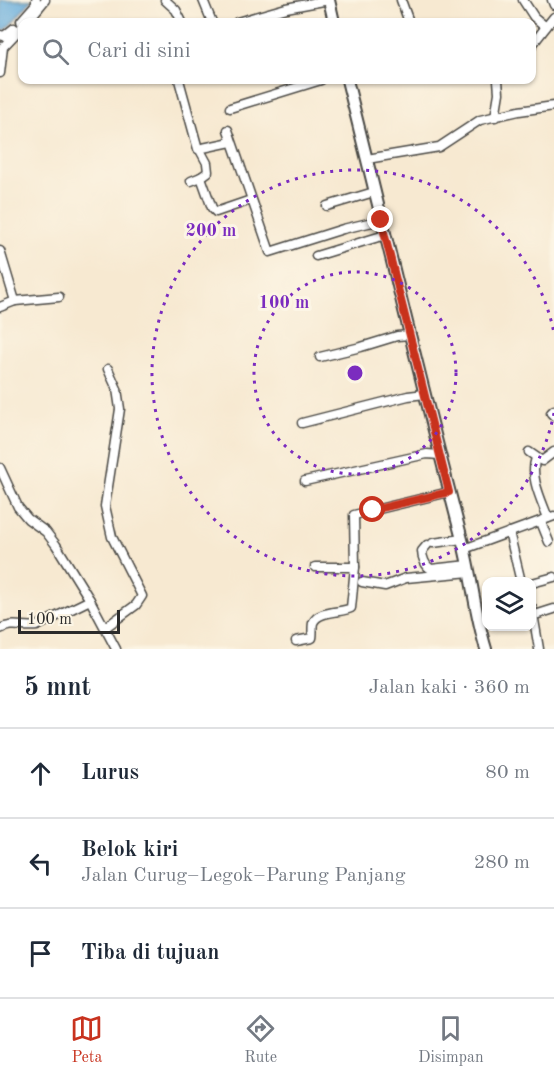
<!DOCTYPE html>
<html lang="id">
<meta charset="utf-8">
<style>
:root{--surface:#fff;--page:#f6f6f7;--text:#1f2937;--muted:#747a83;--line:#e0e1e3;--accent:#c8321e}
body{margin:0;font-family:"Old Standard TT",serif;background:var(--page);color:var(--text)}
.controls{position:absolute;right:18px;bottom:18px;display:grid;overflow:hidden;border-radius:12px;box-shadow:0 2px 4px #0004}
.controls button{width:54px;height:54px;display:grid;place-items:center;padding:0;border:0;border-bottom:2px solid var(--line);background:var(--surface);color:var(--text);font:30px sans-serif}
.scale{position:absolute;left:18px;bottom:15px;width:102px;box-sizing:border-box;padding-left:6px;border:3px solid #2b2b2b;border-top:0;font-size:16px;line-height:21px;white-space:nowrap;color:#2b2b2b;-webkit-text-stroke:4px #fcf5e5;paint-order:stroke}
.stop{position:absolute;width:18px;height:18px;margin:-14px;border:4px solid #c8321e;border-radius:50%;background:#fff}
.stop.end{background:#c8321e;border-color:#fff;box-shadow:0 2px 6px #0008}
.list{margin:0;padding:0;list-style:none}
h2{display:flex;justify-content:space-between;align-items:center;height:78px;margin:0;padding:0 24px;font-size:26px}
h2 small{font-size:20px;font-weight:400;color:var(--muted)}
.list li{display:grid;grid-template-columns:39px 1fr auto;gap:18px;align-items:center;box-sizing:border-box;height:90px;padding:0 24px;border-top:2px solid var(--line)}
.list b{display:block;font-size:22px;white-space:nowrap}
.list p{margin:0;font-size:20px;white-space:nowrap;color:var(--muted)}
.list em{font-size:20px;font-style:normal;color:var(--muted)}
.icon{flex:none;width:33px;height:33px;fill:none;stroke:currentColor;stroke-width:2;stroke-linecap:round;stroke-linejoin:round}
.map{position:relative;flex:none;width:554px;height:649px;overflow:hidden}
.search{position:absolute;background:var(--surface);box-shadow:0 2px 4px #0004;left:18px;right:18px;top:18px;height:66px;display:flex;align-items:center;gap:15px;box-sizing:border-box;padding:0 21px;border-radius:12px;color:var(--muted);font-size:22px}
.sheet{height:348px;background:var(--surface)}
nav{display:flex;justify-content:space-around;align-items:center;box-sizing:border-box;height:84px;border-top:2px solid var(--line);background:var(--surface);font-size:16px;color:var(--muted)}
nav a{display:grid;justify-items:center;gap:3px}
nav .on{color:var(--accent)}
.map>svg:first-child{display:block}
.water{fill:#67addd;stroke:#496c84;stroke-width:1.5}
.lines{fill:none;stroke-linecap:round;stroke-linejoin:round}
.minor-casing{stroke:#4a4844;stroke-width:11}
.major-casing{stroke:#4a4844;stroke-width:14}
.minor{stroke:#fff;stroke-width:8}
.major{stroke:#fff;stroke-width:10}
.route{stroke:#c8321e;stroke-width:8}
.ring{fill:none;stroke:#7b2cbf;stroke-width:3;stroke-dasharray:3 6}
.centre{fill:#7b2cbf;stroke:#fcf5e5;stroke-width:3}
.ring-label{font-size:18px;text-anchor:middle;font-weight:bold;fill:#7b2cbf;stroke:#fcf5e5;stroke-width:6;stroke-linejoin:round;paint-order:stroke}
</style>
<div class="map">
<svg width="554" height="649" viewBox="0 0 554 649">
<rect width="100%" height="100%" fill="#fcf5e5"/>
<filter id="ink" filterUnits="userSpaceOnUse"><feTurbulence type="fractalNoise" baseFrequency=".0167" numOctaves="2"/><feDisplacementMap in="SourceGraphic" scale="12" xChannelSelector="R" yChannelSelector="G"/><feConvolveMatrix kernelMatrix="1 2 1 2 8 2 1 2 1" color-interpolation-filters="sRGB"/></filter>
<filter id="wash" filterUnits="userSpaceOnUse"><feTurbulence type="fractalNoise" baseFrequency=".008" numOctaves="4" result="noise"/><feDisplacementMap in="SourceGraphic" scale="24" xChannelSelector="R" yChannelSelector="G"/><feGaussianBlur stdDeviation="1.35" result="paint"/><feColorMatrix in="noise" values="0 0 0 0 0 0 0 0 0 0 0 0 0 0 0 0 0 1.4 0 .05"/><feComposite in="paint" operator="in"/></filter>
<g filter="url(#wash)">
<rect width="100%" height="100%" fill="#f7e9d1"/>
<!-- water -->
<path class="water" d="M0,0H32L5,31L1,28Z"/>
</g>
<g filter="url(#ink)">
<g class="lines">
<defs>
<g id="minor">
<path d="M165,0L176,10L182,22"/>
<path d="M203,0L212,22"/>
<path d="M401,0L409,22"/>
<path d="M523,0L534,17L546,27L554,17"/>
<path d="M552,0L554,5"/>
<path d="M27,22L45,0"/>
<path d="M237,22L286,8L329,0"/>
<path d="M22,23L21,21L36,4V0"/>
<path d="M0,35L4,36L14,28"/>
<path d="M532,45L546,27"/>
<path d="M0,73L3,47L22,27"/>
<path d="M179,80L198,149L231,142"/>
<path d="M230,108L321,80"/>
<path d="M495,117L499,93L498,80"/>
<path d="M228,130L270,252L343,229L381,220"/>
<path d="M367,159L439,147L480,120L519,111L554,106"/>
<path d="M201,177L212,208L216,212L251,200"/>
<path d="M191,181L201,177L208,172L207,163L200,150"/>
<path d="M327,206L374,192"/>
<path d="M0,251L15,301"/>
<path d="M316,256L385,235"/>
<path d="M0,307L15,301L59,297"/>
<path d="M320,357L361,347L397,336L410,335"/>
<path d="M554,410L551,413L554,416"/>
<path d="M302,423L408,396L425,394"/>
<path d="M529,452L542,461L554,452"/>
<path d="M536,458C529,477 542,501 548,518"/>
<path d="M0,468L18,507L28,519L46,532L56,545L90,600L116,649"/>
<path d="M305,481L427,454L439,455"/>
<path d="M541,522L549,542"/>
<path d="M509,532L521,582"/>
<path d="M433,543L462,539"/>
<path d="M427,545L422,551C422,557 425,566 431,569L468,565"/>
<path d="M464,549L554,516"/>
<path d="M315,567H355"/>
<path d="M362,582L385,586L406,578L470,572"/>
<path d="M532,583L554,577"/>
<path d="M532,608L539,649"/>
<path d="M532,616L554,609"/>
<path d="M106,627L136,605L142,596L112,537L105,506L120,409L117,389L108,369"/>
<path d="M0,629C13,622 23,628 37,626L90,600"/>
<path d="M296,641L312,638C313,634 312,626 313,623C318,610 342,613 351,608L355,567L354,515L449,492"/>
</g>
<g id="major">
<path d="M329,0L334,22"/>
<path d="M347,80C386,234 422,389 463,543C472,578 475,614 486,649"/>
</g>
</defs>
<!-- minor casing -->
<use href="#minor" class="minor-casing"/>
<!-- major casing -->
<use href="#major" class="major-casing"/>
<!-- minor -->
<use href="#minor" class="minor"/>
<!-- major -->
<use href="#major" class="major"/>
</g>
</g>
<g class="lines" filter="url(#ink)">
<!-- route -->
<path class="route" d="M373,510L449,492L381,220"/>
</g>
<!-- distance rings -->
<g class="ring">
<circle cx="355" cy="373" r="101"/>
<path d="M554 413A203 203 0 1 1 554 333"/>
</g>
<circle cx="355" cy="373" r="9" class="centre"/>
<g class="ring-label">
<text x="211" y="236">200 m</text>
<text x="284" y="308">100 m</text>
</g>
</svg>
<div class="controls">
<button><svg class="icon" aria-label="layers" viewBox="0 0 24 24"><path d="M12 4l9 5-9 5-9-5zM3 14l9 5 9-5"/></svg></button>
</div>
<div class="scale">100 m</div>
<div class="stop" style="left:373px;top:510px"></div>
<div class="stop end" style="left:381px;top:220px"></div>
<div class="search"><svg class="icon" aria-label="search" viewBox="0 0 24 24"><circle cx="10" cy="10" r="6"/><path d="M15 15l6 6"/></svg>Cari di sini</div>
</div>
<section class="sheet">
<h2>5 mnt<small>Jalan kaki · 360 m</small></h2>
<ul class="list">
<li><svg class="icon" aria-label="ahead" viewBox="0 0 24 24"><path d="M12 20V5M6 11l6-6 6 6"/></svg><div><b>Lurus</b></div><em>80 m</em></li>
<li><svg class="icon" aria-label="left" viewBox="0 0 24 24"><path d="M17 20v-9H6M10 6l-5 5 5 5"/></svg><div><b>Belok kiri</b><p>Jalan Curug–Legok–Parung Panjang</p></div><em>280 m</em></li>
<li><svg class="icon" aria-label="arrive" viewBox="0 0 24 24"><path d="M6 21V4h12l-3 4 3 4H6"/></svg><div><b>Tiba di tujuan</b></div></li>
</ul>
</section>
<nav>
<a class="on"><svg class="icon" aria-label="map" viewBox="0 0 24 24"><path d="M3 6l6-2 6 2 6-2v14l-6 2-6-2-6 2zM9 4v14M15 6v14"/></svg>Peta</a>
<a><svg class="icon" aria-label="directions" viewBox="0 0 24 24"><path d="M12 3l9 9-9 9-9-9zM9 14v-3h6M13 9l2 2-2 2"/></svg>Rute</a>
<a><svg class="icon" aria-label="saved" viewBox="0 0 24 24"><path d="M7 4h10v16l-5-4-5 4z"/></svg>Disimpan</a>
</nav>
